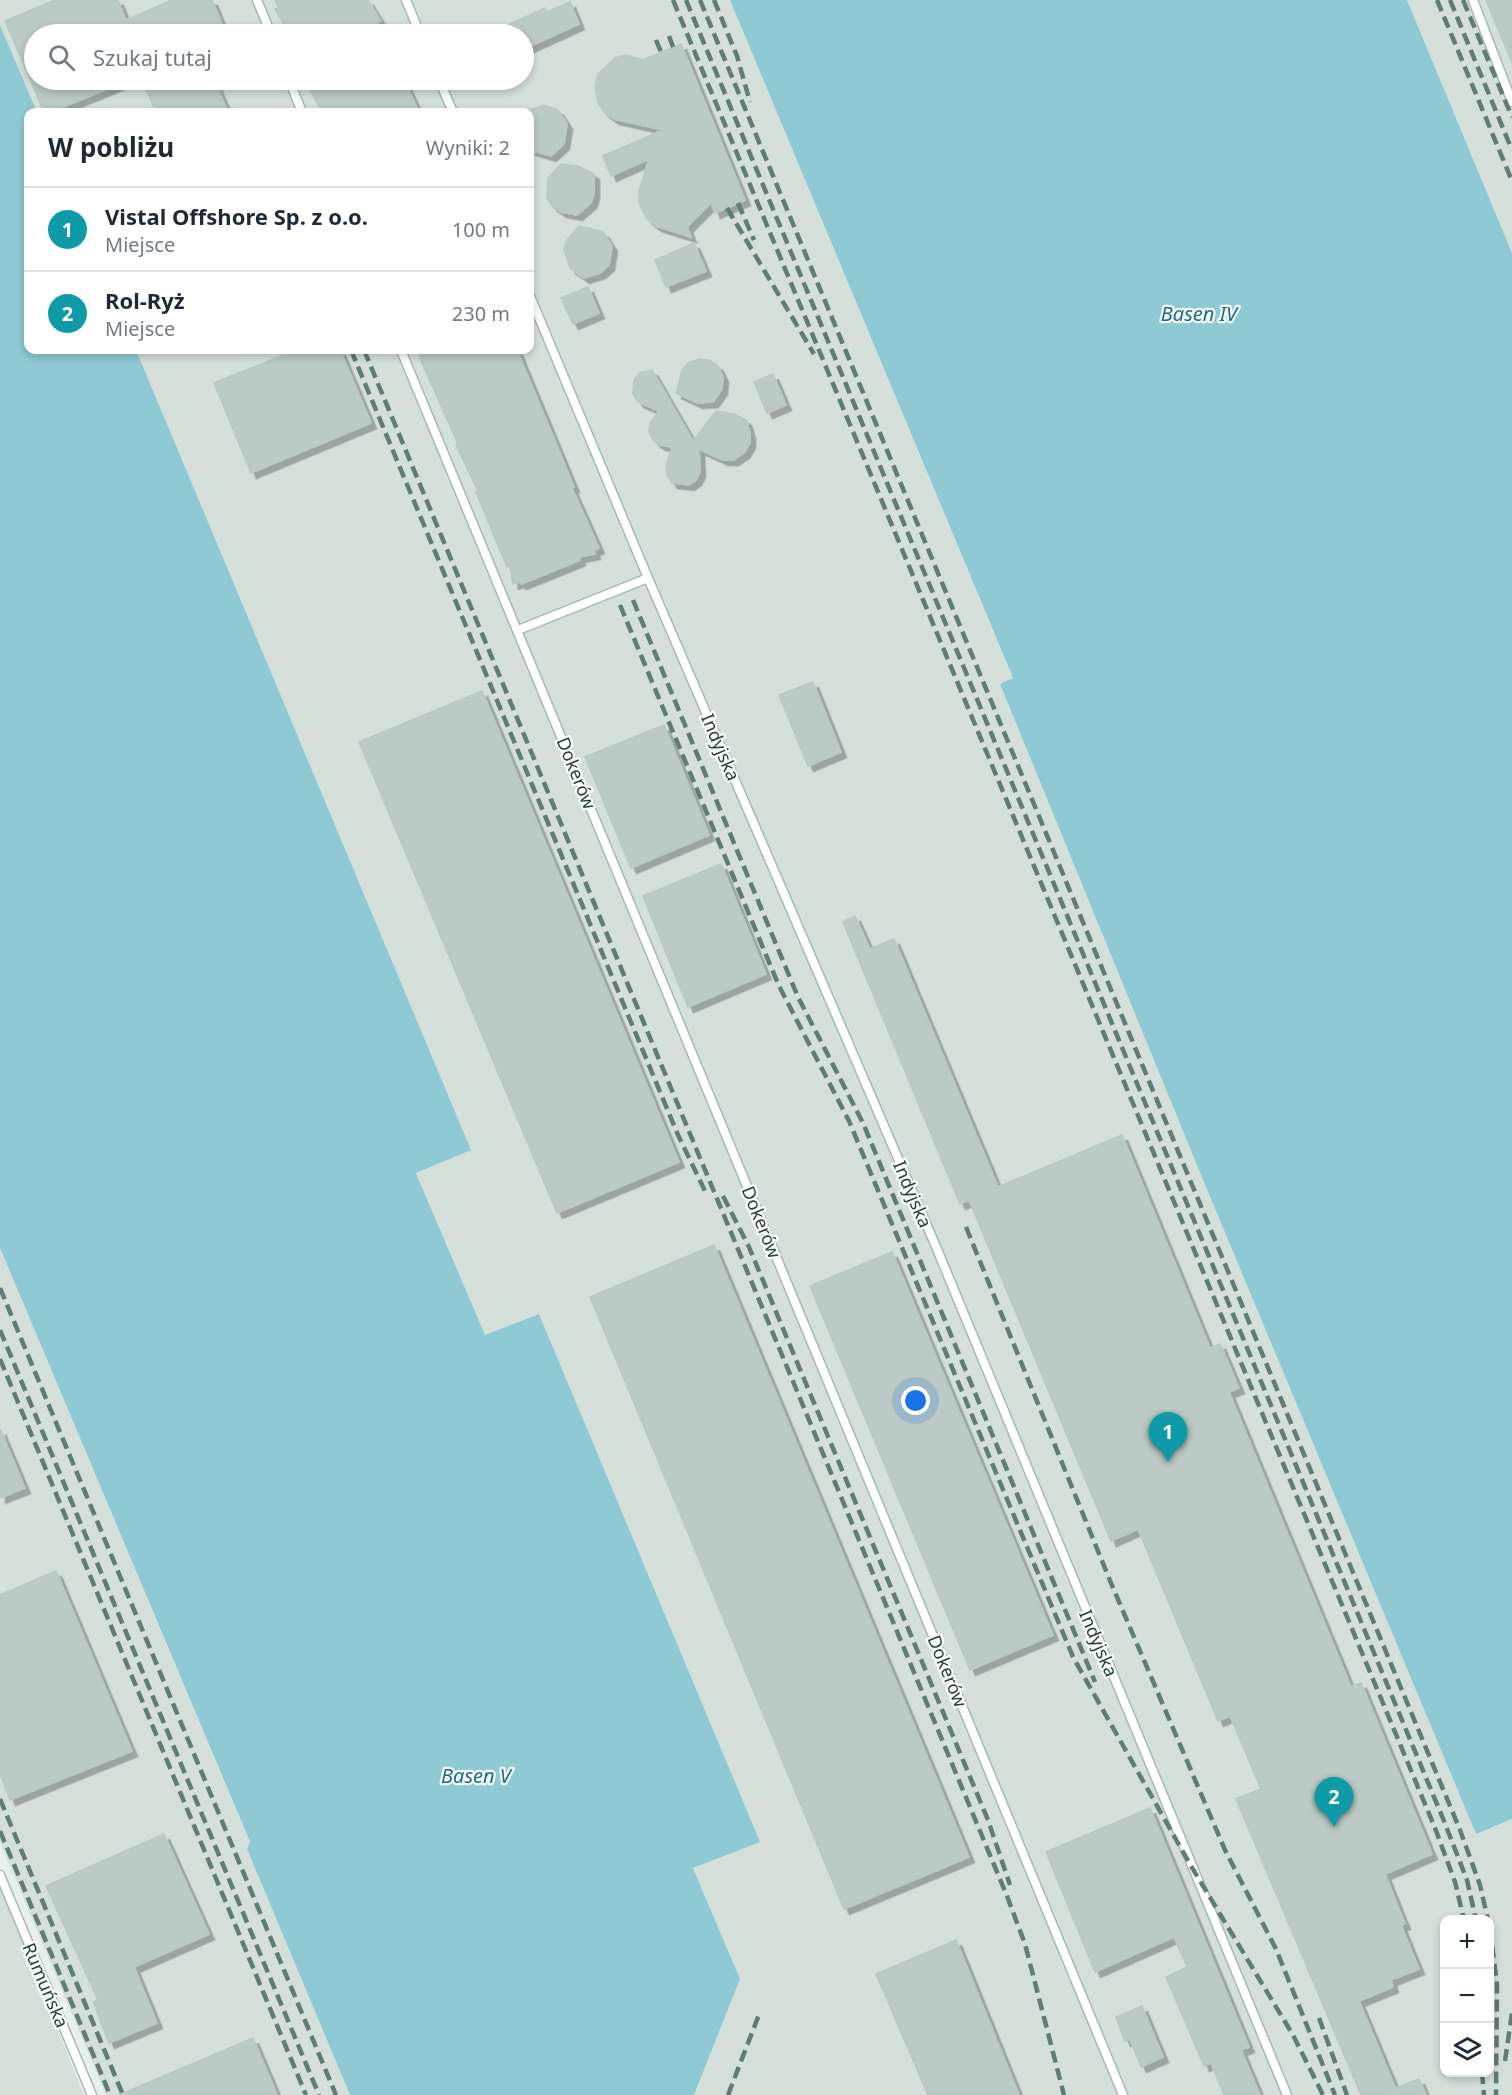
<!DOCTYPE html>
<html lang="pl">
<meta charset="utf-8">
<style>
:root{--surface:#fff;--page:#f2f2f3;--text:#1f2937;--muted:#747a83;--line:#e0e1e3;--accent:#db2777}
body{margin:0;font-family:"Noto Sans",sans-serif;background:var(--page);color:var(--text)}
.controls{position:absolute;right:18px;bottom:18px;display:grid;overflow:hidden;border-radius:12px;box-shadow:0 3px 9px #0003}
.controls button{width:54px;height:54px;display:grid;place-items:center;padding:0;border:0;border-bottom:2px solid var(--line);background:var(--surface);color:var(--text);font:30px sans-serif}
.you{position:absolute;left:916px;top:1401px;width:21px;height:21px;margin:-15px;border:4px solid #fff;border-radius:50%;background:#1a73e8;box-shadow:0 0 0 9px #1a73e833}
.badge{display:grid;place-items:center;width:39px;height:39px;border-radius:50%;background:var(--accent);color:#fff;font-size:20px;font-weight:700}
.pin{position:absolute;translate:-50% -50px;filter:drop-shadow(0 2px 3px #0008)}
.pin::after{content:'';position:absolute;top:32px;width:21px;height:18px;background:inherit;clip-path:polygon(0 0,100% 0,50% 100%)}
.list{margin:0;padding:0;list-style:none}
h2{display:flex;justify-content:space-between;align-items:center;height:78px;margin:0;padding:0 24px;font-size:26px}
h2 small{font-size:20px;font-weight:400;color:var(--muted)}
.list li{display:grid;grid-template-columns:39px 1fr auto;gap:18px;align-items:center;box-sizing:border-box;height:84px;padding:0 24px;border-top:2px solid var(--line)}
.list b{display:block;font-size:22px;white-space:nowrap}
.list p{margin:0;font-size:20px;white-space:nowrap;color:var(--muted)}
.list em{font-size:20px;font-style:normal;color:var(--muted)}
.icon{flex:none;width:33px;height:33px;fill:none;stroke:currentColor;stroke-width:2;stroke-linecap:round;stroke-linejoin:round}
.map{position:relative;flex:none;width:1512px;height:2095px;overflow:hidden}
.search{position:absolute;background:var(--surface);box-shadow:0 3px 9px #0003;left:24px;top:24px;width:510px;height:66px;display:flex;align-items:center;gap:15px;box-sizing:border-box;padding:0 21px;border-radius:33px;color:var(--muted);font-size:22px}
.panel{position:absolute;background:var(--surface);box-shadow:0 3px 9px #0003;left:24px;top:108px;width:510px;height:246px;border-radius:12px}
.map>svg:first-child{display:block}
.built{fill:#d4dfda;fill-rule:evenodd}
.water{fill:#8ec9d4}
.building{fill:#bbcac4;stroke:#b8c9c2;stroke-width:1.5;filter:url(#shadow)}
.lines{fill:none;stroke-linecap:round;stroke-linejoin:round}
.service-casing{stroke:#a8b8b2;stroke-width:11}
.service{stroke:#fff;stroke-width:8}
.rail{stroke:#5f7d75;stroke-width:4.5;stroke-dasharray:12 6;stroke-linecap:butt}
.labels{text-anchor:middle;dominant-baseline:central;stroke-width:4.5;stroke-linejoin:round;paint-order:stroke}
.street-label{font-size:18px;fill:#24423a;stroke:#f7fbf9}
.water-label{font-size:20px;font-style:italic;fill:#1c6f80;stroke:#f7fbf9}
</style>
<div class="map">
<svg width="1512" height="2095" viewBox="0 0 1512 2095">
<defs>
<filter id="shadow"><feDropShadow dx="5.5" dy="5.5" stdDeviation="0" flood-color="#0004"/></filter>
</defs>
<rect width="100%" height="100%" fill="#e6efeb"/>
<!-- built -->
<g class="built">
<path d="M0,0H730L1013,679L1000,684L1201,1175L1476,1834L1512,1819V2095H694L740,1979L693,1868L759,1842L539,1314L485,1335L416,1172L470,1149L136,350H530V112H37L0,25ZM34,34H524V80H34ZM1444,1920H1490V2072H1444Z"/>
<path d="M1407,0H1512V253Z"/>
<path d="M0,1248L250,1843L247,1849L350,2095H106L0,1842Z"/>
<path d="M0,1887L84,2095H0Z"/>
</g>
<!-- water -->
<g class="water">
<path d="M730,0H1407L1512,253V1819L1476,1834L1201,1175L1000,684L1013,678Z"/>
<path d="M0,25L37,112H28V350H136L471,1150L416,1173L485,1335L539,1314L760,1842L693,1868L740,1979L694,2095H350L247,1849L250,1842L0,1248Z"/>
</g>
<!-- building -->
<g class="building">
<path d="M55,0H118L126,20L172,0H212L226,34H34V80H129L51,112H44L5,21Z"/>
<path d="M275,0H368L381,21L377,22L382,34H289L275,9L279,8Z"/>
<path d="M1486,0H1512V63Z"/>
<path d="M570,2L579,24L524,49V34H488L545,8L547,12Z"/>
<path d="M681,44L745,200L715,213L711,203L687,227L691,237L656,226L647,219L639,203V191L649,159L611,176L603,156L663,130L614,119L604,112L598,103L595,85L598,74L615,58L626,55L643,60Z"/>
<path d="M142,80H214L228,112H156Z"/>
<path d="M308,80H404L419,112H322L307,85L310,84Z"/>
<path d="M543,105L558,110L567,124L564,144L551,156L530,150V110Z"/>
<path d="M561,164L578,166L594,174V194L591,203L577,215L561,212L552,206L547,198L548,178Z"/>
<path d="M579,226L603,232L612,246L609,265L600,273L584,278L570,268L564,249L567,240Z"/>
<path d="M694,243L706,271L666,287L655,260Z"/>
<path d="M588,287L599,313L573,324L561,298Z"/>
<path d="M296,350H340L371,423L251,473L214,383Z"/>
<path d="M420,350H517L574,487L572,488L599,548L594,550L595,554L579,557L580,560L573,563L521,584L519,582L513,584L510,565L507,567L476,492L478,491L456,445L458,444L419,356L422,355Z"/>
<path d="M699,359L709,360L718,366L723,377L722,389L713,402L697,403L676,393L682,370L688,363Z"/>
<path d="M652,370L693,441L716,411L734,414L746,420L750,433V443L744,453L733,460H723L699,449L700,472L696,480L689,485L672,483L667,475L666,466L672,447L660,445L653,440L649,432L650,423L659,411L638,402L633,394L634,380L640,373Z"/>
<path d="M773,374L786,405L767,413L754,382Z"/>
<path d="M813,682L841,752L808,766L779,695Z"/>
<path d="M482,691L679,1162L557,1213L359,742Z"/>
<path d="M664,725L709,835L631,868L585,757Z"/>
<path d="M721,864L766,974L688,1007L643,896Z"/>
<path d="M855,916L870,949L894,939L998,1187L1122,1135L1210,1348L1220,1344L1239,1388L1229,1392L1351,1687L1361,1683L1432,1854L1385,1874L1405,1924L1401,1925L1419,1969L1391,1980L1393,1987L1359,2001L1395,2087L1377,2095H1361L1236,1799L1261,1789L1230,1716L1218,1721L1138,1529L1111,1541L969,1200L960,1204L843,922Z"/>
<path d="M714,1245L969,1857L844,1909L590,1297Z"/>
<path d="M892,1252L1053,1635L970,1670L810,1286Z"/>
<path d="M0,1429L25,1488L0,1498Z"/>
<path d="M56,1571L132,1751L10,1800L0,1774V1595Z"/>
<path d="M1150,1808L1249,2047L1241,2050L1260,2095H1224L1211,2063L1204,2066L1166,1977L1187,1967L1174,1937L1095,1972L1046,1852Z"/>
<path d="M164,1834L209,1934L134,1967L157,2023L109,2043L93,2002L98,2000L46,1886Z"/>
<path d="M956,1940L1019,2095H928L876,1974Z"/>
<path d="M1142,2006L1163,2057L1141,2067L1130,2039L1125,2041L1116,2017Z"/>
<path d="M253,2038L277,2095H119Z"/>
<path d="M1419,2079L1426,2095H1381V2094Z"/>
</g>
<g class="lines">
<defs>
<g id="service">
<path d="M257,0L271,34"/>
<path d="M406,0L420,34"/>
<path d="M1473,0L1512,102"/>
<path d="M289,80L302,112"/>
<path d="M439,80L453,112"/>
<path d="M530,296L648,578L937,1249L1287,2095"/>
<path d="M401,350L1123,2095"/>
<path d="M518,630L648,578"/>
<path d="M0,1875L92,2095"/>
</g>
</defs>
<!-- service casing -->
<use href="#service" class="service-casing"/>
<!-- service -->
<use href="#service" class="service"/>
<!-- rail -->
<g class="rail">
<path d="M673,0L1435,1828L1455,1882L1464,1920"/>
<path d="M686,0L1444,1821L1467,1880L1476,1920"/>
<path d="M700,0L1460,1830L1480,1885L1488,1920"/>
<path d="M714,0L737,56L750,102"/>
<path d="M1437,0L1512,181"/>
<path d="M1450,0L1512,150"/>
<path d="M1463,0L1512,117"/>
<path d="M669,36L673,47"/>
<path d="M656,40L661,52"/>
<path d="M738,203L754,240"/>
<path d="M727,208L814,354"/>
<path d="M351,350L678,1135L706,1193"/>
<path d="M364,350L1007,1896L1025,1944L1064,2095"/>
<path d="M633,600L798,997L863,1123L1095,1682"/>
<path d="M620,605L779,986L849,1121L1073,1657L1191,1866L1293,2035L1323,2095"/>
<path d="M723,1196L749,1247L988,1820L1010,1885"/>
<path d="M966,1227L1111,1583L1225,1850L1276,1949L1335,2095"/>
<path d="M0,1288L336,2095"/>
<path d="M0,1330L319,2095"/>
<path d="M0,1359L306,2095"/>
<path d="M0,1799L123,2095"/>
<path d="M0,1831L110,2095"/>
<path d="M1490,1928L1497,1985L1496,2095"/>
<path d="M1319,2018L1347,2095"/>
<path d="M1505,2061L1512,2013"/>
<path d="M1482,2072L1484,2095"/>
<path d="M728,2095L760,2012"/>
</g>
</g>
<g class="labels">
<!-- street labels -->
<g class="street-label">
<text transform="translate(721 747) rotate(67)">Indyjska</text>
<text transform="translate(577 773) rotate(68)">Dokerów</text>
<text transform="translate(913 1194) rotate(67)">Indyjska</text>
<text transform="translate(762 1222) rotate(68)">Dokerów</text>
<text transform="translate(1099 1643) rotate(67)">Indyjska</text>
<text transform="translate(948 1671) rotate(68)">Dokerów</text>
<text transform="translate(46 1985) rotate(67)">Rumuńska</text>
</g>
<!-- water labels -->
<g class="water-label">
<text x="1199" y="313">Basen IV</text>
<text x="476" y="1775">Basen V</text>
</g>
</g>
</svg>
<div class="controls">
<button>+</button>
<button>−</button>
<button><svg class="icon" aria-label="layers" viewBox="0 0 24 24"><path d="M12 4l9 5-9 5-9-5zM3 14l9 5 9-5"/></svg></button>
</div>
<div class="you"></div>
<div class="pin badge" style="left:1168px;top:1462px;background:#0f9aa8">1</div>
<div class="pin badge" style="left:1334px;top:1827px;background:#0f9aa8">2</div>
<div class="search"><svg class="icon" aria-label="search" viewBox="0 0 24 24"><circle cx="10" cy="10" r="6"/><path d="M15 15l6 6"/></svg>Szukaj tutaj</div>
<section class="panel">
<h2>W pobliżu<small>Wyniki: 2</small></h2>
<ul class="list">
<li><span class="badge" style="background:#0f9aa8">1</span><div><b>Vistal Offshore Sp. z o.o.</b><p>Miejsce</p></div><em>100 m</em></li>
<li><span class="badge" style="background:#0f9aa8">2</span><div><b>Rol-Ryż</b><p>Miejsce</p></div><em>230 m</em></li>
</ul>
</section>
</div>
